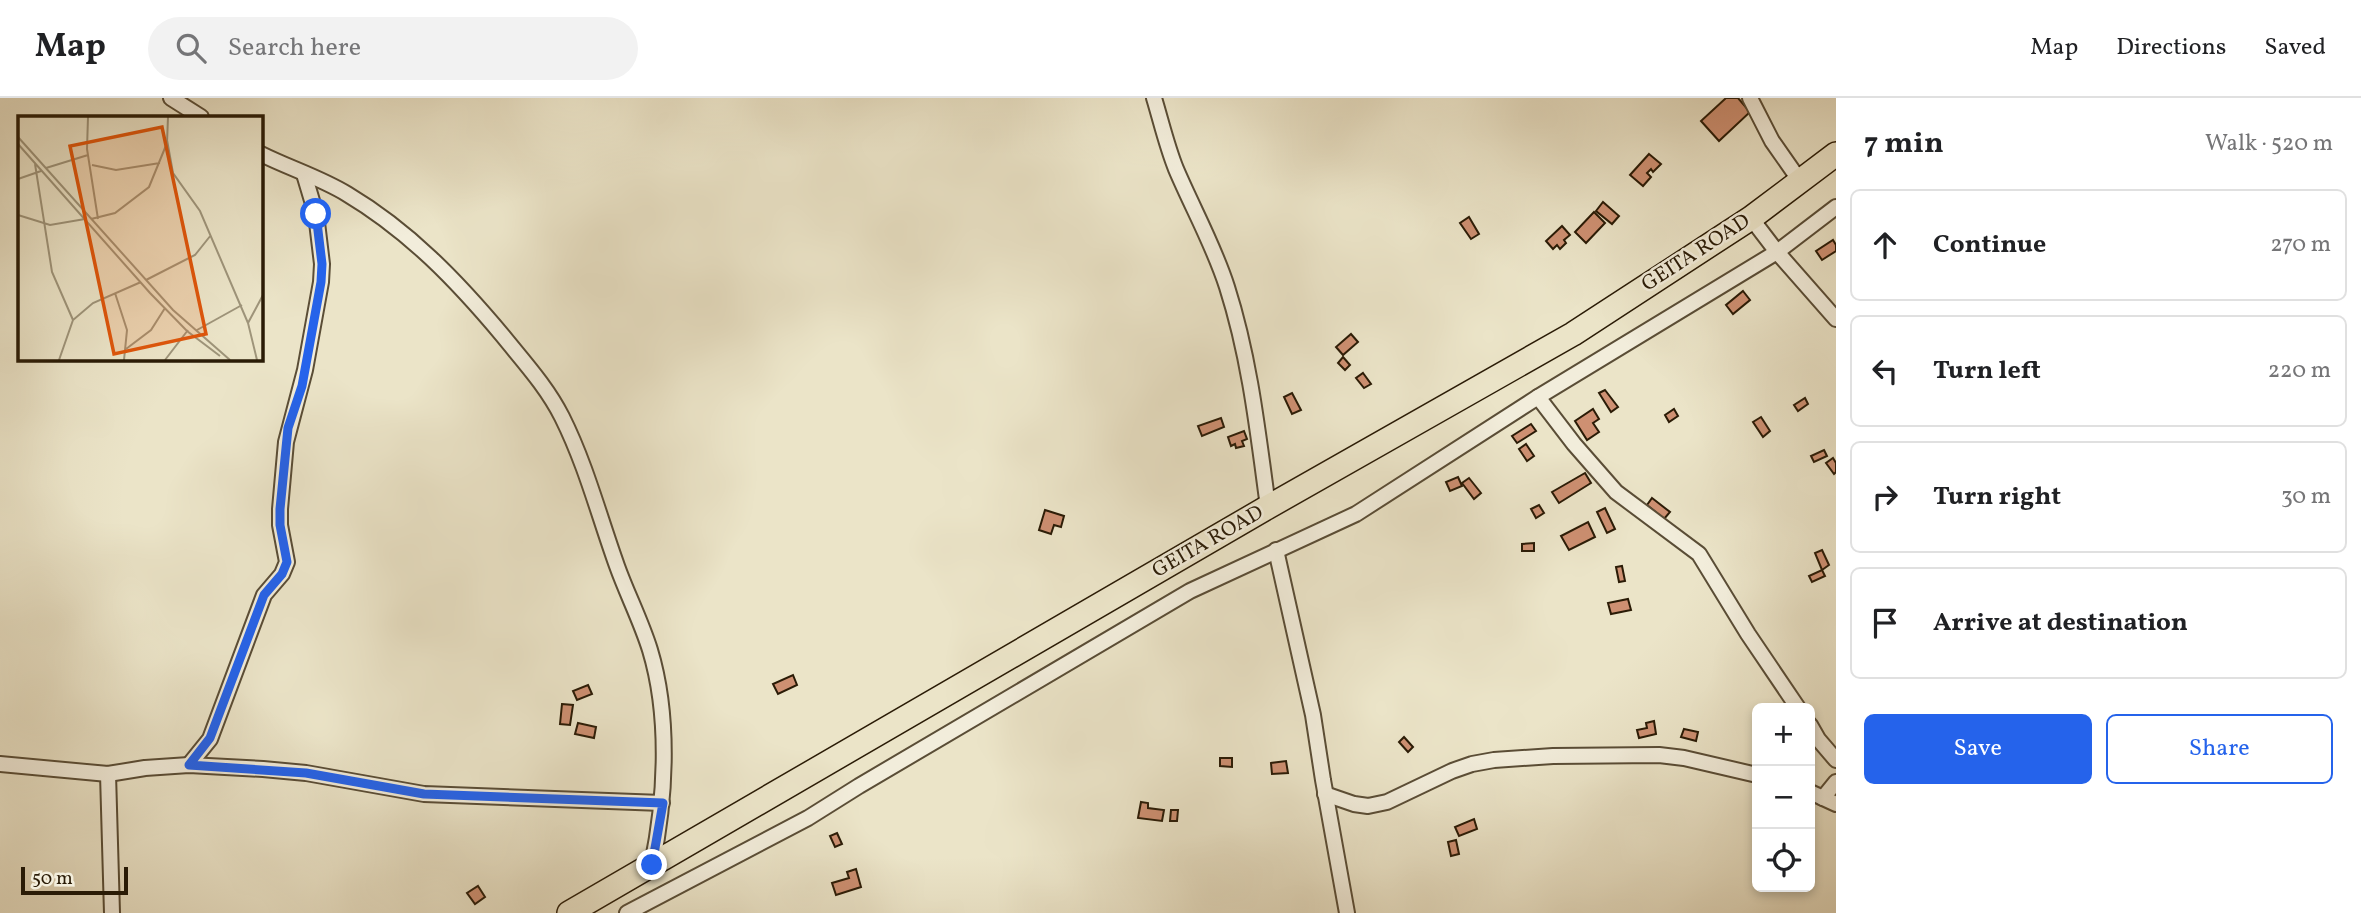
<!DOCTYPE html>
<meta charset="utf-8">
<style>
:root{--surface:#fff;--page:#f2f2f2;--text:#202124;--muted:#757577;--line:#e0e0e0;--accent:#2563eb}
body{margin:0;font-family:Vollkorn,serif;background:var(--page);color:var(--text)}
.controls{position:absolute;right:21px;bottom:21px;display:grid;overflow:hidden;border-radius:10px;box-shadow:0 4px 10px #0003}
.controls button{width:63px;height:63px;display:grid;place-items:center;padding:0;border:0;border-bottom:2px solid var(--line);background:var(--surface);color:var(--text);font:35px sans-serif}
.scale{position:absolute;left:21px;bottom:18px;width:107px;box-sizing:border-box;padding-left:7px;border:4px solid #2a1b06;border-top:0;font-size:19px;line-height:24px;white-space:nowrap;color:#2a1b06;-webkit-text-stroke:5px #f2eddb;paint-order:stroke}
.stop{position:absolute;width:21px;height:21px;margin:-16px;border:5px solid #2563eb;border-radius:50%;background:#fff}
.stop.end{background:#2563eb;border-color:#fff;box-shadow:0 2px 7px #0008}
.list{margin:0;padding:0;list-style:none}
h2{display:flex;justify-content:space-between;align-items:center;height:91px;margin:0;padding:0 28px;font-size:30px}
h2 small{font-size:23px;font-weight:400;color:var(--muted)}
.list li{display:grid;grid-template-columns:46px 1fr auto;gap:21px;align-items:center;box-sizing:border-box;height:112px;margin:0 14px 14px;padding:0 14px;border:2px solid var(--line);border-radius:10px}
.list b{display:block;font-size:26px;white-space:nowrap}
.list em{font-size:23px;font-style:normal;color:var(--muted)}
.actions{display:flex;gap:14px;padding:21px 28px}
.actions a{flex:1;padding:16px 0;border:2px solid var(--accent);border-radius:10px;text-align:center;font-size:24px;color:var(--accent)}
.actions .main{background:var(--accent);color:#fff}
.icon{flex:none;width:38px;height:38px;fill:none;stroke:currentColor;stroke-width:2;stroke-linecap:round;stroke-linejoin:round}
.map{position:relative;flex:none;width:1836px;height:815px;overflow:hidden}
header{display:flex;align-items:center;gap:42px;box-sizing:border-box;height:98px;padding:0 35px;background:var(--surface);border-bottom:2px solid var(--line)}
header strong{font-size:33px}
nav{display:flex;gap:38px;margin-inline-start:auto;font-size:24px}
.search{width:490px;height:63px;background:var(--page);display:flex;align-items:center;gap:18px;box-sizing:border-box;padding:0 24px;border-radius:38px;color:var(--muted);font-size:26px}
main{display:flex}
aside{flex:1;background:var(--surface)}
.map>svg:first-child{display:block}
.building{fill:#ce9072;stroke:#2a1b06;stroke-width:2}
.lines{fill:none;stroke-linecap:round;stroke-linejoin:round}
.minor-casing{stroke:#5a4d36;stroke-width:18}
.trunk-casing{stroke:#2a1b06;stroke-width:26}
.minor{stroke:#f2eddb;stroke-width:14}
.trunk{stroke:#ebe4c8;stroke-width:23}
.route{stroke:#2563eb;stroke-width:9}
.labels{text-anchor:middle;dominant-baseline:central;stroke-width:5;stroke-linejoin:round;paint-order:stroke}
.street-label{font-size:21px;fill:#2a1b06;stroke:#f2eddb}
.inset-road{fill:none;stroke:#9e947a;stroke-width:2}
.view{fill:#de560c;fill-opacity:0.15;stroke:#de560c;stroke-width:3.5}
.inset-edge{fill:none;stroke:#2a1b06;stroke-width:3.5}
</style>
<header>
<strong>Map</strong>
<div class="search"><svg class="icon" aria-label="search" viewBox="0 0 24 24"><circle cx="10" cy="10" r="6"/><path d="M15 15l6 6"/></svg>Search here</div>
<nav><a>Map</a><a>Directions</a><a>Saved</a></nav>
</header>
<main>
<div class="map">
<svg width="1836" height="815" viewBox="0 0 1836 815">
<rect width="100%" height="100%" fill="#ebe4c8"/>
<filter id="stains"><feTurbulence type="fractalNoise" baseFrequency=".00286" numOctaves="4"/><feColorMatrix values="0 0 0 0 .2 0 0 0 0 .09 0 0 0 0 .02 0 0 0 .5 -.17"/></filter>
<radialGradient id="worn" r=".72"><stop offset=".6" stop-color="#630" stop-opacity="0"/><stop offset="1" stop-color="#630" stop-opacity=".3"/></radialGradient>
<!-- building -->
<g class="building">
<path d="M1726,0H1738L1750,14L1719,43L1701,23Z"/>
<path d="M1649,56L1661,66L1653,74L1651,71L1647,75L1651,79L1643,88L1630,77Z"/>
<path d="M1603,104L1619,118L1612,126L1596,113Z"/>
<path d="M1594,114L1605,125L1586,145L1575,134Z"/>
<path d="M1469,119L1479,136L1471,141L1460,125Z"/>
<path d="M1562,128L1570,137L1564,142L1566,145L1560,151L1557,147L1553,151L1546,143Z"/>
<path d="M1833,142L1836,147V153L1822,162L1816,153Z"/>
<path d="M1743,193L1750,202L1733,216L1726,207Z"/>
<path d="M1351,236L1358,244L1343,257L1336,249Z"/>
<path d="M1343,259L1350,267L1345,272L1338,265Z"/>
<path d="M1363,275L1371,286L1364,290L1356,280Z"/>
<path d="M1605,292L1618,309L1611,314L1599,295Z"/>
<path d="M1292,295L1301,312L1292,316L1284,299Z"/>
<path d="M1805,300L1808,306L1798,313L1794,307Z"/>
<path d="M1593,311L1599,321L1593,325L1599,334L1587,342L1575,323Z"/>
<path d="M1674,311L1678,318L1669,324L1665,317Z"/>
<path d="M1761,319L1770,333L1763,339L1753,324Z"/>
<path d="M1221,320L1224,329L1202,338L1198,328Z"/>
<path d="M1531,326L1536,333L1517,345L1512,338Z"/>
<path d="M1244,333L1247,341L1242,343L1244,348L1236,350L1235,346L1231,348L1228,339Z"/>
<path d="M1526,346L1534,358L1527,363L1519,351Z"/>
<path d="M1824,352L1827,358L1814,364L1811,358Z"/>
<path d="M1833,360L1836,365V374L1834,376L1826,365Z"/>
<path d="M1585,375L1591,385L1559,405L1552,394Z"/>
<path d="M1458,379L1462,388L1450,393L1446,384Z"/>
<path d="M1469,380L1481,395L1474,401L1462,385Z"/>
<path d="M1652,400L1670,414L1664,421L1647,407Z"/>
<path d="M1539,407L1544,415L1536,420L1531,411Z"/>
<path d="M1605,410L1615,431L1607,435L1597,414Z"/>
<path d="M1045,412L1064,418L1061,429L1054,427L1051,436L1039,432Z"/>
<path d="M1588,424L1595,439L1569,452L1561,438Z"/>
<path d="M1534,445V453H1522V446Z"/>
<path d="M1822,452L1829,467L1822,472L1815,455Z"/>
<path d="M1622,468L1625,483L1619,484L1616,469Z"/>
<path d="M1822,472L1825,478L1812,484L1809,478Z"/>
<path d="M1628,501L1631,512L1611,516L1608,505Z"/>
<path d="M793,577L797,587L778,596L773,586Z"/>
<path d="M588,587L592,596L577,602L573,593Z"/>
<path d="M562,606L573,607L570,627L560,626Z"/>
<path d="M1654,623L1656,636L1639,640L1637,632L1647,630L1646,625Z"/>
<path d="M578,625L596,629L594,640L575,636Z"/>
<path d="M1684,631L1698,634L1696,643L1681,639Z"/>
<path d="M1404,639L1413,649L1408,654L1399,644Z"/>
<path d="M1220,660H1232V669L1220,668Z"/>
<path d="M1286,663L1288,675L1272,676L1271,665Z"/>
<path d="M1141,704L1148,705V710L1164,712L1162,723L1138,720Z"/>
<path d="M1171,712H1178L1177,723H1170Z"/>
<path d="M1474,721L1477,731L1459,738L1455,729Z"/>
<path d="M837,735L842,746L835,749L830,738Z"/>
<path d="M1456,742L1459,756L1451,758L1448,744Z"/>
<path d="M856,771L861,789L836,797L832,785L849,780L847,774Z"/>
<path d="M478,788L485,799L475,806L467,795Z"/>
</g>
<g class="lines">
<defs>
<g id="minor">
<path d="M171,0L201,19"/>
<path d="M1154,0C1161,23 1167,49 1176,71C1193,111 1214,148 1227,189C1250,261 1258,335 1268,409"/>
<path d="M1750,0L1772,43L1800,83"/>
<path d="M261,56C289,70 321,80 347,96C409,133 457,183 503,238C524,264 547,289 562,319C586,367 599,418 617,468C627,496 641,523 650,552C670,618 666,699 652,767"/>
<path d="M1751,120L1777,154L1836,221"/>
<path d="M1538,299L1574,346L1616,394L1699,456L1748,536L1798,610"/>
<path d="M1276,452L1313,617L1323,682L1347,815"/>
<path d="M1810,627L1818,641L1836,662"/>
<path d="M0,666L108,676L145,670L189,667L263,671L306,675L424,696L662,705"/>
<path d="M189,667L210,641L264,497L282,476L287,464L280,427V411L286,344L305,272L321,184L322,166L316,116L304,76"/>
<path d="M108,676L112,815"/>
<path d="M1810,694L1836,706"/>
<path d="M1325,696L1354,706L1368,708L1387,704L1452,673L1472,666L1494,662L1553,658L1659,657L1684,660L1757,677"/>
<path d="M1823,700L1836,684"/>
<path d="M627,815L808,720L859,688L1190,493L1356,416L1538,299L1777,154L1836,109"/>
</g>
<path id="trunk" d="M569,815L1268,409L1573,236L1751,120L1836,56"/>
</defs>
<!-- minor casing -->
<use href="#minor" class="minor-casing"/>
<!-- trunk casing -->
<use href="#trunk" class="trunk-casing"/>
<!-- minor -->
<use href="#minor" class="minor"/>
<!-- trunk -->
<use href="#trunk" class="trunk"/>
</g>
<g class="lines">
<!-- route -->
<path class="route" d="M316,116L322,166L321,184L302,288L288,330L280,411V427L287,464L282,476L264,497L210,640L189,667L306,675L424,696L663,705L652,767"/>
</g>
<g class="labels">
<!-- street labels -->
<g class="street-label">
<text transform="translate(1696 155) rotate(-33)">GEITA ROAD</text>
<text transform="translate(1208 444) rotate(-30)">GEITA ROAD</text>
</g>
</g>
<!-- overview -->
<g transform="translate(18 18)">
<rect width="245" height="245" fill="#ebe4c8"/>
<path class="inset-road" d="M70,1L69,33L80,103M0,21L155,194L212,244M149,24L155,57L182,95L230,207M0,28L132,177L169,215L202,240M17,48L34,156L55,204M74,49L98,54L142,47M28,52L70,39M0,63L23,55M0,99L32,109L67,103M73,103L97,97L131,71L149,27L150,1M128,164L177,139L193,119M97,177L109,214L106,244M179,214L224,189M108,233L133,214L147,192M41,244L55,204L75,187L123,166M147,244L170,214M239,244L230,207L245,179"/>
<path class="view" d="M144,11L188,218L96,238L52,30Z"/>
<rect width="245" height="245" class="inset-edge"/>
</g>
<rect width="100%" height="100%" filter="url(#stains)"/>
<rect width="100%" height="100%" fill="url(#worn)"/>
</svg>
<div class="controls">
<button>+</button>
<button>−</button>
<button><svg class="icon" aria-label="locate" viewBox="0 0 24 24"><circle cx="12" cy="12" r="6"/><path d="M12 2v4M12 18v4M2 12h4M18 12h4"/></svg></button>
</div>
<div class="scale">50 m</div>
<div class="stop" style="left:316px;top:116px"></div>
<div class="stop end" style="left:652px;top:767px"></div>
</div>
<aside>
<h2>7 min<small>Walk · 520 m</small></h2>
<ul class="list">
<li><svg class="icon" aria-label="ahead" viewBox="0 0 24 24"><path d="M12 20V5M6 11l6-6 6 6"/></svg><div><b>Continue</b></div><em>270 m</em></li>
<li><svg class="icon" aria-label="left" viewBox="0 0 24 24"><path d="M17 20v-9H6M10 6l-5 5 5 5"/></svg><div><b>Turn left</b></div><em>220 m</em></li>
<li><svg class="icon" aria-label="right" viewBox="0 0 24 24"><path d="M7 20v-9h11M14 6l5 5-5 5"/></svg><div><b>Turn right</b></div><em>30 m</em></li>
<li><svg class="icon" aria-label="arrive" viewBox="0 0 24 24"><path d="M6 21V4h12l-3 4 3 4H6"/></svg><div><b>Arrive at destination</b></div></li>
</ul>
<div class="actions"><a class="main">Save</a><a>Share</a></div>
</aside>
</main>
